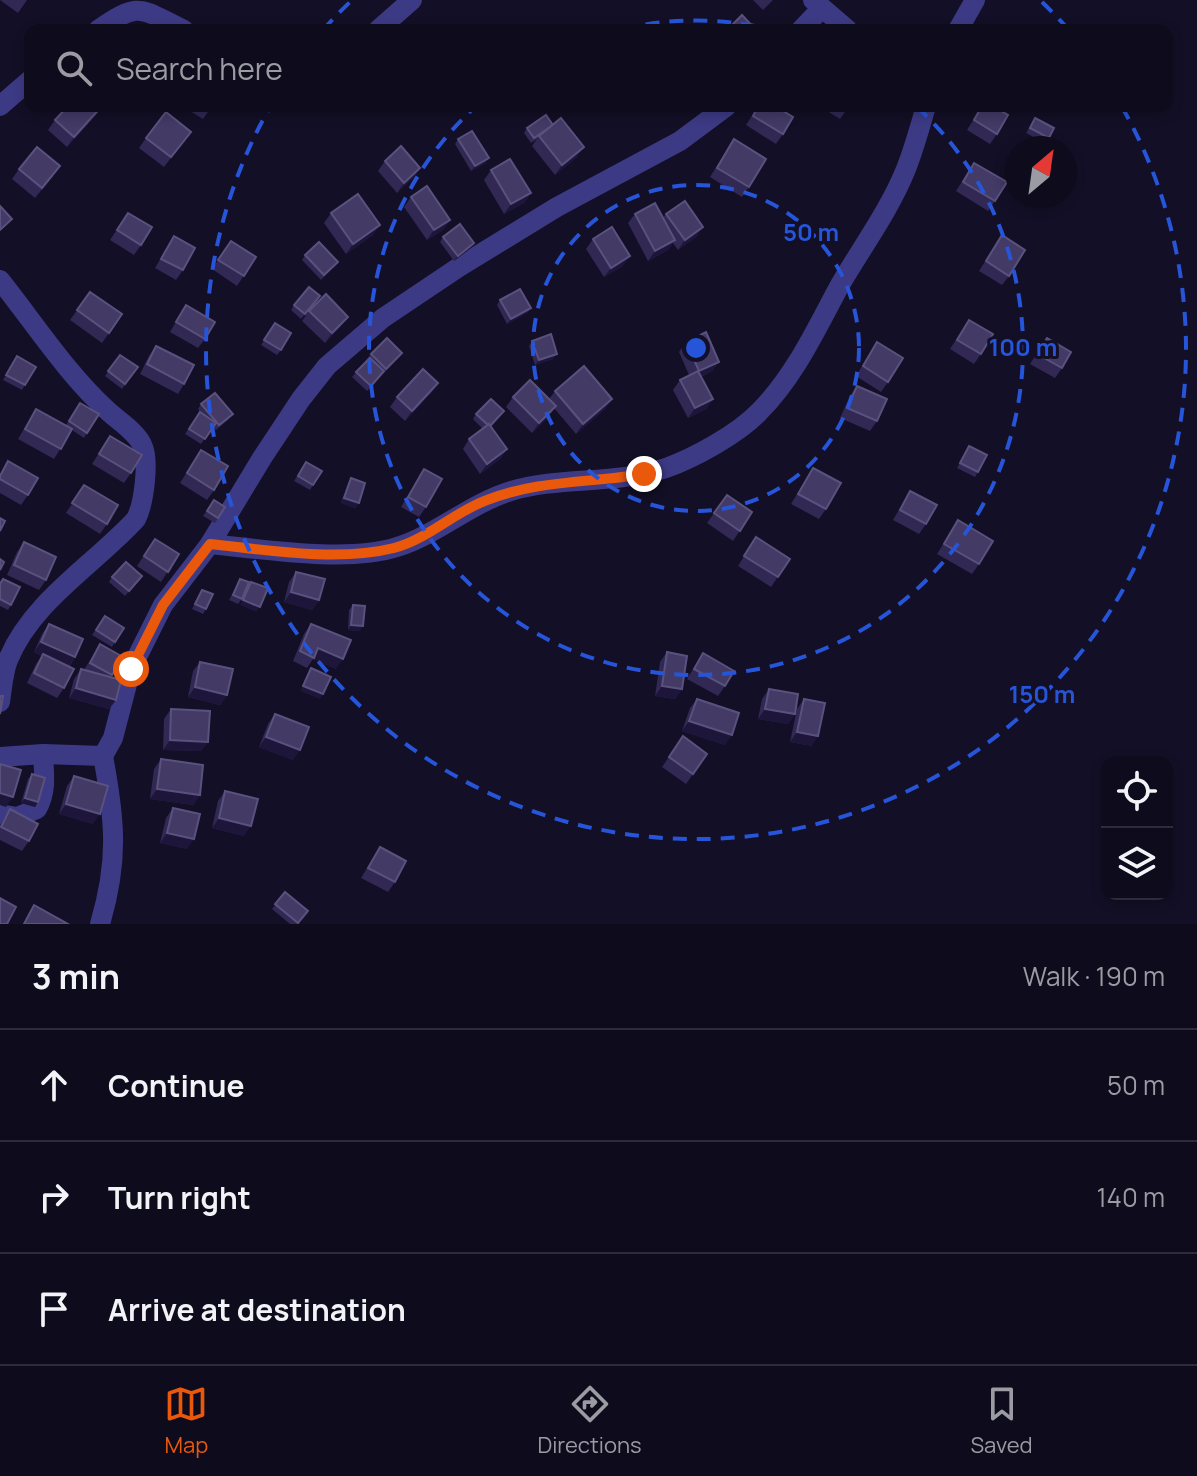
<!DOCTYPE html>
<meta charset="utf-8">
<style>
:root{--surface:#0e0b1c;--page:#1c1929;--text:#f1f3f6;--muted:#9b9ba3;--line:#2e2b3b;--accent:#ea580c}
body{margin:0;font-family:Manrope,sans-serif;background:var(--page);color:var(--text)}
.controls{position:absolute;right:24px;bottom:24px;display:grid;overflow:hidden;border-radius:16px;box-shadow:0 4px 12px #0003}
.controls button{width:72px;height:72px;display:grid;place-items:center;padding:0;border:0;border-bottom:2px solid var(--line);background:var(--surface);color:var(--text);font:40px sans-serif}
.compass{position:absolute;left:1005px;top:136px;width:72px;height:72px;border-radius:50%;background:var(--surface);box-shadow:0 4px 12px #0003;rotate:29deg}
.stop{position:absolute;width:24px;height:24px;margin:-18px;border:6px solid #ea580c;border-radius:50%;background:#fff}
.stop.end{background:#ea580c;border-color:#fff;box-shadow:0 2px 8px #0008}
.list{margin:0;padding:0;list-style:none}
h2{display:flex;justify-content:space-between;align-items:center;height:104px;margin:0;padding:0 32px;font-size:34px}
h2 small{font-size:26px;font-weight:400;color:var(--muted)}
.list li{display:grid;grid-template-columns:52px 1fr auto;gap:24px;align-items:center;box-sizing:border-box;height:112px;padding:0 32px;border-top:2px solid var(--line)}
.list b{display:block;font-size:30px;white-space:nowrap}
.list em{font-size:26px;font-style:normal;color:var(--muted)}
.icon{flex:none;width:44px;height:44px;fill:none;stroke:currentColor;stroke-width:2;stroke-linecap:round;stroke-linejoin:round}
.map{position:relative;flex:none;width:1197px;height:924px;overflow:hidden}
.search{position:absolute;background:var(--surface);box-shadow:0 4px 12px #0003;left:24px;right:24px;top:24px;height:88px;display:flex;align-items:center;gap:20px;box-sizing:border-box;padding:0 28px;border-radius:16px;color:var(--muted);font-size:30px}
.sheet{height:440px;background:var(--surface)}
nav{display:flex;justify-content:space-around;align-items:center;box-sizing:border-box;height:112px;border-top:2px solid var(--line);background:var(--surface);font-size:22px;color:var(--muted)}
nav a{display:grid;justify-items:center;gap:4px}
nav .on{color:var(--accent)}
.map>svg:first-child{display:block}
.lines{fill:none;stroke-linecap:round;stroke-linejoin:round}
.minor{stroke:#3d3a85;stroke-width:20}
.wall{fill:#312854}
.shaded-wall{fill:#1d163a}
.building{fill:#433a66;stroke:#5a527e;stroke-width:2}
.route{stroke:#ea580c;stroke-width:10}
.ring{fill:none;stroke:#2655da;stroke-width:4;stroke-dasharray:14 10}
.centre{fill:#2655da;stroke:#130f26;stroke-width:4}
.ring-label{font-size:24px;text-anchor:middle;font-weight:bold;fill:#2655da;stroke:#130f26;stroke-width:6;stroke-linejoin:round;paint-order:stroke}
</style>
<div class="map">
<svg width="1197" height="924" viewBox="0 0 1197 924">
<rect width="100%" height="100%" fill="#130f26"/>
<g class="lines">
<!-- minor -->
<g class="minor">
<path d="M813,0L848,30"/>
<path d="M98,30C141,0 140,9 184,30"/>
<path d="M378,30L412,0"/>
<path d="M801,30L821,9"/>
<path d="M958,30L975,0"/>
<path d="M0,106L30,80"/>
<path d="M0,280C35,324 67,374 109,412C120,422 138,433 143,447C149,462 144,504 136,519C95,564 32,601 8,660C3,673 2,689 0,702"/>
<path d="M210,544C263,549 347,563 397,547C438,534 469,504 511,491C561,476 615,485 666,468C694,458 738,434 759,412C795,376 816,329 840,285C862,247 889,211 906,169C914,149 920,127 926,106"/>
<path d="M0,757L43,754L103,756L113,738L131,669L163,605L210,544L262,458L301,399L327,366L383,318L459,267L557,207L680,141L727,106"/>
<path d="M0,814L17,817L37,809C47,791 44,774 43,754"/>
<path d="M100,924C119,860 115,820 103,756"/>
</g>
</g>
<!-- wall -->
<g class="wall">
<path d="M0,0H27L18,13Z"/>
<path d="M753,0H773L763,10Z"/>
<path d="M103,106L96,115L67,147L48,130L55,120Z"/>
<path d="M182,106H212L203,119Z"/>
<path d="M758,106L783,134L776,144L746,125Z"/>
<path d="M819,106H849L840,119Z"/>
<path d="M982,106L997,134L990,144L967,130Z"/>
<path d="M1035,118L1049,138L1045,143L1026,133Z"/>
<path d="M527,128L577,157L555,175L532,146L537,139L531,143L524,133Z"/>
<path d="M191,132L164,167L139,148L146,138Z"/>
<path d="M458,139L486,163L471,171L455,144Z"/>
<path d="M734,139L749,187L742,197L710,177Z"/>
<path d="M385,161L420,168L413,178L397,193L378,171Z"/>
<path d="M974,163L995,201L988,211L956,191Z"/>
<path d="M19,169L53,176L35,198L12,179Z"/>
<path d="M491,170L531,193L524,203L504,214L484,180Z"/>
<path d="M411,197L450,220L443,230L427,240L404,207Z"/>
<path d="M128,213L141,245L134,255L110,240Z"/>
<path d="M331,213L373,235L346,254L324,223Z"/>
<path d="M635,214L663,218L666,214L703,227L696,237L678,250L673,243L668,250L648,261L628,223Z"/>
<path d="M1002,235L1009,276L1002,285L979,271Z"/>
<path d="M174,236L183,270L176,280L155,268Z"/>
<path d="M443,237L471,248L454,261L440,242Z"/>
<path d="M593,239L623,266L604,277L586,249Z"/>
<path d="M231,241L256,257L237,286L212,269Z"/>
<path d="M305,255L338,262L321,280L302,260Z"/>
<path d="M90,292L109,333L102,343L70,320Z"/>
<path d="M500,300L531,308L527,313L507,324L497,305Z"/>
<path d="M316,301L301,319L291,310L294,305Z"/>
<path d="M186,305L205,339L198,348L170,332Z"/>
<path d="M309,311L341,326L325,343L302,321Z"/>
<path d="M969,320L981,354L974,364L950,349Z"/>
<path d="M275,323L281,350L277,355L261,345Z"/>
<path d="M1047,338L1062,368L1055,378L1030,364Z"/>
<path d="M532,341L553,359L535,365L529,346Z"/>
<path d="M686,342L719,362L712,371L701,377L713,399L706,409L688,418L673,390L680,380L689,375L679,352Z"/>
<path d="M877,342L888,382L881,392L856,376Z"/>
<path d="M156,346L184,384L178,394L140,374L149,356Z"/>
<path d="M371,354L398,358L367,391L352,377Z"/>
<path d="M120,355L138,367L122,389L105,376Z"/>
<path d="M14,361L25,385L22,390L3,380Z"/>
<path d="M438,383L431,393L405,421L390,407L397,397Z"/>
<path d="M857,386L877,421L870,431L840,418L850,396Z"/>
<path d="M555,391L612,399L605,409L576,434L554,408L549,416L532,433L506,407L513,397L549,399Z"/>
<path d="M80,403L99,414L84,438L72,430L54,459L18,439L36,409L66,425Z"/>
<path d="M201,404L229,419L216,430L213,427L201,444L185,434L200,412L202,414L198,409Z"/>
<path d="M504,411L491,427L507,449L500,459L480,474L463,449L469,439L483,429L473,419L476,414Z"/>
<path d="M110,436L131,473L124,483L92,464Z"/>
<path d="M969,446L978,472L975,477L957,468Z"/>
<path d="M201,450L214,490L207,500L180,483Z"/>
<path d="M8,461L28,495L21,505L0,493V474Z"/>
<path d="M306,462L322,471L310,490L294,481Z"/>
<path d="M813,468L826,509L819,519L791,504Z"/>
<path d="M424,469L426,507L419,517L401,507Z"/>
<path d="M351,478L359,503L355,508L341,503L348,483Z"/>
<path d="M84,485L107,524L100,534L66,513Z"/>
<path d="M910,491L926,524L919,534L893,520Z"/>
<path d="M214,500L225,507L215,523L203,516Z"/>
<path d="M752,512L733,541L707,523L714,513Z"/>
<path d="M958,520L979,564L972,574L937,554Z"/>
<path d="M756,537L790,559L771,587L738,566Z"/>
<path d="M155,539L179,554L161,582L137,566Z"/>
<path d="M24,542L46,580L39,590L7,575L17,552Z"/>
<path d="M296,572L319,600L312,610L284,602L289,582Z"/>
<path d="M142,576L125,596L109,582L112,577Z"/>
<path d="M3,579L11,605L8,610L0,606V582Z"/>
<path d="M240,579L242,599L238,604L229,600Z"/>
<path d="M202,590L206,609L203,614L192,609Z"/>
<path d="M353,605L360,631L348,630L349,610Z"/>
<path d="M105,616L124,628L112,647L92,635Z"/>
<path d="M49,624L75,657L69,667L64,688L57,698L27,683L36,664L42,656L34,652L42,634Z"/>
<path d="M311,624L336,669L313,659L307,668L293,661L304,634Z"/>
<path d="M100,644L123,657L111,677L116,700L109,709L69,698L74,679L81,669L84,670Z"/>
<path d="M667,652L682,689L675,699L655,696L660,662Z"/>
<path d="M703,653L725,686L718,696L687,679Z"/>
<path d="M200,662L227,695L220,705L188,697L193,671Z"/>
<path d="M769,689L795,714L788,724L758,719L762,699Z"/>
<path d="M697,699L725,745L682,731L690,708Z"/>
<path d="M804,699L812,746L790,742L797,709Z"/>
<path d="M171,709L208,742L201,751L163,750L164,719Z"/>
<path d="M275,714L293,760L259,747L268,724Z"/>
<path d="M683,736L707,754L686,784L662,767Z"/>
<path d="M161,759L200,795L193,805L150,799L154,769Z"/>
<path d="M32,774L38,802L35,807L21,803L28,779Z"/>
<path d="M74,776L93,824L59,814L67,786Z"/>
<path d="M225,791L244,836L212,828L218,801Z"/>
<path d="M173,808L187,849L160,843L166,818Z"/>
<path d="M10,809L29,841L22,851L0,840V825Z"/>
<path d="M380,847L395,882L388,892L361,878Z"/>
<path d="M285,892L308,911L298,924H290L272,909Z"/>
</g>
<!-- shaded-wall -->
<g class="shaded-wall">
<path d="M103,106L96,115L67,147L74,137Z"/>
<path d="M584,147L577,157L555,175L562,165Z"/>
<path d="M489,158L486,163L471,171L475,166Z"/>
<path d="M420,168L413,178L397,193L404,183Z"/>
<path d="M531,193L524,203L504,214L511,204Z"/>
<path d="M450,220L443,230L427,240L434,230Z"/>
<path d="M380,225L373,235L346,254L353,244Z"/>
<path d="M703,227L696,237L678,250L685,240Z"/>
<path d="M675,240L668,250L648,261L655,251Z"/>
<path d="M474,243L471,248L454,261L458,256Z"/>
<path d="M630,256L623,266L604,277L611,268Z"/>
<path d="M531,308L527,313L507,324L511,319Z"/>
<path d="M348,317L341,326L325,343L332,333Z"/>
<path d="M557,354L553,359L535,365L539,360Z"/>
<path d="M719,362L712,371L692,381L699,371Z"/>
<path d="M438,383L431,393L405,421L412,411Z"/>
<path d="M612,399L605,409L576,434L583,424Z"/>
<path d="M713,399L706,409L688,418L695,408Z"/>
<path d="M556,406L549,416L532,433L539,423Z"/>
<path d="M507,449L500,459L480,474L487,464Z"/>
<path d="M344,498L359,503L355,508L341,503Z"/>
<path d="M291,592L319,600L312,610L284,602Z"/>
<path d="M243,600L260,607L256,612L240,605Z"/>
<path d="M351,625L363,626L360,631L348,630Z"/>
<path d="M41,642L75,657L68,667L34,652Z"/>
<path d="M318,648L343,659L336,669L313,659Z"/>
<path d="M303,686L323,694L320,699L300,691Z"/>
<path d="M662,686L682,689L675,699L655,696Z"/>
<path d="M195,687L227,695L220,705L188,697Z"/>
<path d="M76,688L116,700L109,709L69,698Z"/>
<path d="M765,709L795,714L788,724L758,719Z"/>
<path d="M689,721L732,735L725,745L682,731Z"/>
<path d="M797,732L818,736L812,746L790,742Z"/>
<path d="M266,737L300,750L293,760L259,747Z"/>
<path d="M170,740L208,742L201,751L163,750Z"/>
<path d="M157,789L200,795L193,805L150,799Z"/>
<path d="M0,793L13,797L6,807L0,805Z"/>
<path d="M25,798L38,802L35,807L21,803Z"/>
<path d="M66,804L100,814L93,824L59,814Z"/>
<path d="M219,818L251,826L244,836L212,828Z"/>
<path d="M167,833L194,839L187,849L160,843Z"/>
</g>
<!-- building -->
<g class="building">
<path d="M742,15L756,30H727Z"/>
<path d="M68,106H102L74,137L55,120Z"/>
<path d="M758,106H775L793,117L783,134L753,116Z"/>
<path d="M982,106H992L1008,115L997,134L974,120Z"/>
<path d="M166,112L191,132L171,157L146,138Z"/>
<path d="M546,115L553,125L534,138L527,128Z"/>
<path d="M561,118L584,147L562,165L539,136Z"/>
<path d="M1035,118L1054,128L1049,138L1030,128Z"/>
<path d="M472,131L489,158L475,166L458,139Z"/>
<path d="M734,139L766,159L749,187L717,168Z"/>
<path d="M401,146L420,168L404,183L385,161Z"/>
<path d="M37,147L60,166L42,188L19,169Z"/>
<path d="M510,159L531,193L511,204L491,170Z"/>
<path d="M974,163L1007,182L995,201L963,182Z"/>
<path d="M427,186L450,220L434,230L411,197Z"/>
<path d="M358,194L380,225L353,244L331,213Z"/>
<path d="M685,201L703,227L685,240L666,214Z"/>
<path d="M655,203L675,240L655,251L635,214Z"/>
<path d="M0,206L12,219L0,230Z"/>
<path d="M128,213L152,227L141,245L117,230Z"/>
<path d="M460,224L474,243L458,256L443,237Z"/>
<path d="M612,227L630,256L611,268L593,239Z"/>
<path d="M1002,235L1025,250L1009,276L986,261Z"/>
<path d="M174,236L195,248L183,270L161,259Z"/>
<path d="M231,241L256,257L244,276L218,260Z"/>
<path d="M319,242L338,262L324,275L305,255Z"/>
<path d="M309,287L320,296L305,314L294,305Z"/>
<path d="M520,289L531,308L511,319L500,300Z"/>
<path d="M90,292L122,314L109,333L77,310Z"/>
<path d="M326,294L348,317L332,333L309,311Z"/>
<path d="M186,305L215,322L205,339L176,322Z"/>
<path d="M969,320L993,334L981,354L957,340Z"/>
<path d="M275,323L291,333L281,350L264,340Z"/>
<path d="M706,332L719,362L699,371L686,342Z"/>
<path d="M551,334L557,354L539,360L532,341Z"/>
<path d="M387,338L402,353L386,369L371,354Z"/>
<path d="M1047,338L1071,352L1062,368L1037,354Z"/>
<path d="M877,342L903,358L888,382L863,366Z"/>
<path d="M156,346L194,365L184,384L147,364Z"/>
<path d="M120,355L138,367L125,384L108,371Z"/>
<path d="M17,356L36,367L25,385L6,375Z"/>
<path d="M370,358L384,371L371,386L356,372Z"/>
<path d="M584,366L612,399L583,424L555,391Z"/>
<path d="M423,369L438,383L412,411L397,397Z"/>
<path d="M698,371L713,399L695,408L680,380Z"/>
<path d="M530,380L556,406L539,423L513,397Z"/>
<path d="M857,386L887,399L877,421L847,408Z"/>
<path d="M215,393L233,414L219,425L201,404Z"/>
<path d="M491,399L504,411L490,426L489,424L488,425L476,414Z"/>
<path d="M80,403L99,414L87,433L69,421Z"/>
<path d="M36,409L72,429L61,449L25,429Z"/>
<path d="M200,412L216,423L205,439L189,429Z"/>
<path d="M489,424L507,449L487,464L469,439Z"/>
<path d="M110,436L142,455L131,473L99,454Z"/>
<path d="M969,446L987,455L978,472L960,463Z"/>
<path d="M201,450L228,466L214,490L187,473Z"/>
<path d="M8,461L38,478L28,495L0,479V476Z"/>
<path d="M306,462L322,471L313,485L298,476Z"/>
<path d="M813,468L841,483L826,509L798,494Z"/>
<path d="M424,469L442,479L426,507L408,497Z"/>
<path d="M351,478L365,483L359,503L344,498Z"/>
<path d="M84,485L118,505L107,524L72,503Z"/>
<path d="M910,491L937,505L926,524L900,510Z"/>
<path d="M727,495L752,512L740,531L714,513Z"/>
<path d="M214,500L225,507L218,518L207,511Z"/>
<path d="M0,518L5,521L0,531Z"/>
<path d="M958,520L993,541L979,564L944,544Z"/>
<path d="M756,537L790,559L778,577L744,556Z"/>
<path d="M155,539L179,554L168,572L144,556Z"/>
<path d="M24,542L56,557L46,580L14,565Z"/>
<path d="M0,559L4,562L0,570Z"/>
<path d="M126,562L142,576L129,591L112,577Z"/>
<path d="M296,572L325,579L319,600L291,592Z"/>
<path d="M3,579L20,587L11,605L0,599V584Z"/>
<path d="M240,579L249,582L242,599L233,595Z"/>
<path d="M251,582L268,588L260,607L243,600Z"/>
<path d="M202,590L213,594L206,609L195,604Z"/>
<path d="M353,605L365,606L363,626L351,625Z"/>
<path d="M105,616L124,628L115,642L96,630Z"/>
<path d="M49,624L83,639L75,657L41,642Z"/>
<path d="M311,624L351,640L343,659L318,648L314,658L300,651Z"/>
<path d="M100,644L123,657L112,675L90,663Z"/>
<path d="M667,652L687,656L682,689L662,686Z"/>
<path d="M703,653L734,671L725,686L694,669Z"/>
<path d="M43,654L74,669L64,688L34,673Z"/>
<path d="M200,662L233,669L227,695L195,687Z"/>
<path d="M311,668L331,677L323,694L303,686Z"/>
<path d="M81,669L121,680L116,700L76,688Z"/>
<path d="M769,689L798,694L795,714L765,709Z"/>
<path d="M0,696H3L0,714Z"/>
<path d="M697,699L739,713L732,735L689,721Z"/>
<path d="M804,699L825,703L818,736L797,732Z"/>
<path d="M171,709L210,711L208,742L170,740Z"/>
<path d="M275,714L309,727L300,750L266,737Z"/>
<path d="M683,736L707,754L693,774L669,757Z"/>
<path d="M161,759L203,765L200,795L157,789Z"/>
<path d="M0,764L21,770L13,797L0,793Z"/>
<path d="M32,774L45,778L38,802L25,798Z"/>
<path d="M74,776L108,786L100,814L66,804Z"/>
<path d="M225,791L258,799L251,826L219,818Z"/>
<path d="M173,808L200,814L194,839L167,833Z"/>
<path d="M10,809L38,824L29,841L1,827Z"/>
<path d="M380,847L406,861L395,882L368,868Z"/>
<path d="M285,892L308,911L298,923L275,904Z"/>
<path d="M0,898L16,907L7,924H0Z"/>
<path d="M34,905L68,924H24Z"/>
</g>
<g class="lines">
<!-- route -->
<path class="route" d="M131,669L163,605L210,544C267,550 338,562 394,548C428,539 454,512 487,500C538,480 590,483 644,474"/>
</g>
<!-- distance rings -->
<g class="ring">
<circle cx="696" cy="348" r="163"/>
<path d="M622 29A327 327 0 0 1 770 29M917 107A327 327 0 1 1 475 107"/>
<path d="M323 30A490 490 0 0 1 350 2M1042 2A490 490 0 0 1 1069 30M1122 107A490 490 0 1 1 270 107"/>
</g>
<circle cx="696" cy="348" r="12" class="centre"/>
<g class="ring-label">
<text x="811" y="241">50 m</text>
<text x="1023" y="356">100 m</text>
<text x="1042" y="703">150 m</text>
</g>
</svg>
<div class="controls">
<button><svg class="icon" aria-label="locate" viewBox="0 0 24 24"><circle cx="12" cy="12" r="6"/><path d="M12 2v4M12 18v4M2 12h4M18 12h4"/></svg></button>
<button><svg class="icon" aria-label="layers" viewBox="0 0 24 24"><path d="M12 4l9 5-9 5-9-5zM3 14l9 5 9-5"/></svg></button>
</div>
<svg class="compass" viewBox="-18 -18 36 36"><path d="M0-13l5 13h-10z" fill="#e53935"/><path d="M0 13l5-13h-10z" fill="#9b9ba3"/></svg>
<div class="stop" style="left:131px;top:669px"></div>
<div class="stop end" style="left:644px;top:474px"></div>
<div class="search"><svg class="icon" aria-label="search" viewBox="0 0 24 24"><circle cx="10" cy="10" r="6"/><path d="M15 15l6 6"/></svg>Search here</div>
</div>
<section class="sheet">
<h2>3 min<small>Walk · 190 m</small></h2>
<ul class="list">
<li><svg class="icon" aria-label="ahead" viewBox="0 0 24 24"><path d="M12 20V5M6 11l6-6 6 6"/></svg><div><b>Continue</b></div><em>50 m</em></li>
<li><svg class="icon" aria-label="right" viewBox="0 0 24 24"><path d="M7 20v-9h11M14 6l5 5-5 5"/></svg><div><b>Turn right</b></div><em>140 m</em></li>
<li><svg class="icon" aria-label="arrive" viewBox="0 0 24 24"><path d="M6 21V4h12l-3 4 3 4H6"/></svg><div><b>Arrive at destination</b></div></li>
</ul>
</section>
<nav>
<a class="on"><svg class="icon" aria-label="map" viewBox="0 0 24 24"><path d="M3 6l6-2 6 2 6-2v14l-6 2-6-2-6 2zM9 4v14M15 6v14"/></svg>Map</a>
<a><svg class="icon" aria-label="directions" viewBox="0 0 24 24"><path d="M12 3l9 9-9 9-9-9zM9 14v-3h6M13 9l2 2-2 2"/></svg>Directions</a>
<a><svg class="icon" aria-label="saved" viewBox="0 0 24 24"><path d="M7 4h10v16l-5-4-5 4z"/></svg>Saved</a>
</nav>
